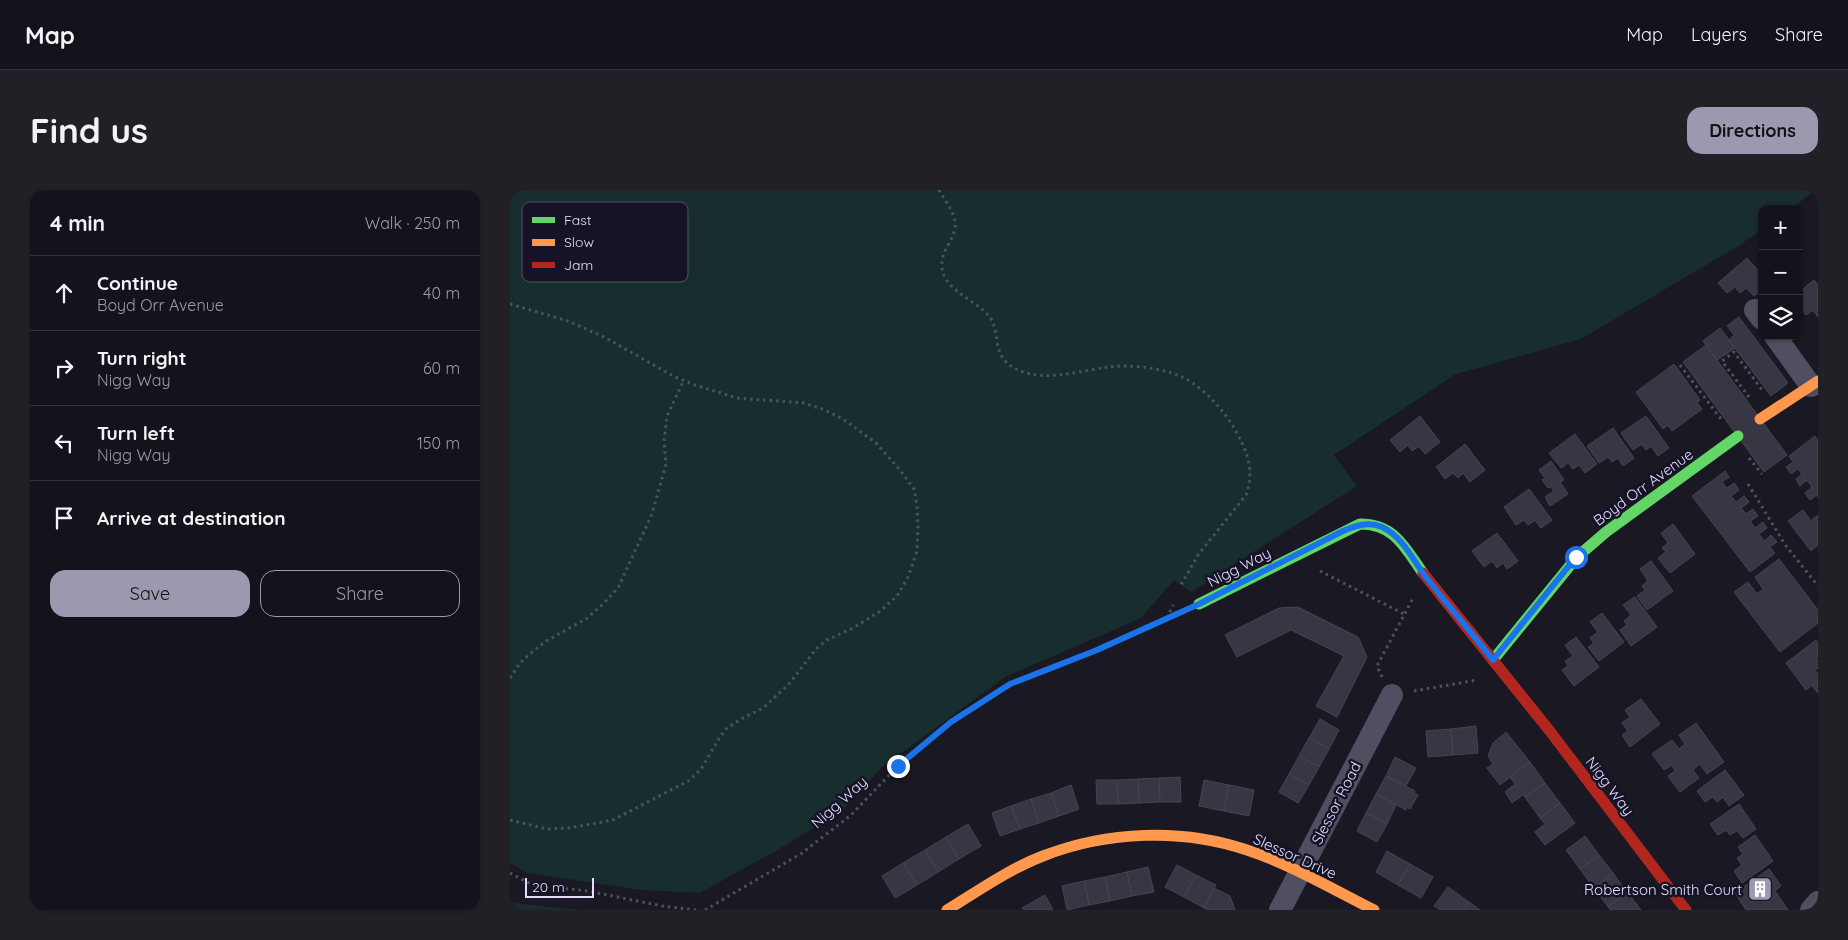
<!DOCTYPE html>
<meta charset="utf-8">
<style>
:root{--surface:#14121a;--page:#212027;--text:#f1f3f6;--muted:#9d9ea2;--line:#333239;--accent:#9b98af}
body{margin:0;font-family:Quicksand,sans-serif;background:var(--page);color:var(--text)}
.controls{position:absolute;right:15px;top:15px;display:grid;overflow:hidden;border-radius:10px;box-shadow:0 1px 4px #0004}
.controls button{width:45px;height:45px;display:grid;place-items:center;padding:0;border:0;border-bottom:1px solid var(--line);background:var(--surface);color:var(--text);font:25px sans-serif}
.scale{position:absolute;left:15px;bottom:12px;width:69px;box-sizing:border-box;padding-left:5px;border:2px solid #e1ddfb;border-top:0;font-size:14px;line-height:18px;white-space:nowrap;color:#e1ddfb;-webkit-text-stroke:4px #171327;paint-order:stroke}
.stop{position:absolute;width:15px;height:15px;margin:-11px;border:4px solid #1a73e8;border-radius:50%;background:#fff}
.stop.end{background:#1a73e8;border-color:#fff;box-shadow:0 1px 5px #0008}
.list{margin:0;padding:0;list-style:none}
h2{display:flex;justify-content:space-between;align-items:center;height:65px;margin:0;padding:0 20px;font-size:21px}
h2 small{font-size:16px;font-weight:400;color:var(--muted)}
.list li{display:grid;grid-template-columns:32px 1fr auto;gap:15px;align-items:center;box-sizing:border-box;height:75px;padding:0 20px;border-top:1px solid var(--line)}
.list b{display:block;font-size:19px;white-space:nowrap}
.list p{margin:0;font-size:16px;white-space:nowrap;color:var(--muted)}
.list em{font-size:16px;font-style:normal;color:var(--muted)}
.actions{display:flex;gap:10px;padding:15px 20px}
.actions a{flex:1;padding:11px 0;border:1px solid var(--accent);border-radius:15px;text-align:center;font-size:18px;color:var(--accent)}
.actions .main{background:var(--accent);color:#111}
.icon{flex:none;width:28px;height:28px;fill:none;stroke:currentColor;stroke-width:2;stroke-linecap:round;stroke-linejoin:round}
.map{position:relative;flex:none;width:1308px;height:720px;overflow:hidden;border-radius:15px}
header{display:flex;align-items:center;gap:30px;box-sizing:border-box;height:70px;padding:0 25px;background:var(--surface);border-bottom:1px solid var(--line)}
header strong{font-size:24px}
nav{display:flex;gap:28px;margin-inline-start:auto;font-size:18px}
.intro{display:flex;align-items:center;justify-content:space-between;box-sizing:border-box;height:120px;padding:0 30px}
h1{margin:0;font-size:35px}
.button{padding:12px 22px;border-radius:15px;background:var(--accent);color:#111;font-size:18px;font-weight:700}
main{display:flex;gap:30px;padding:0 30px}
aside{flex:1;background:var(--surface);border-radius:15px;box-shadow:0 1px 4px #0004}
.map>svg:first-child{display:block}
.green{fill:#172d2e}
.building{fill:#393643;stroke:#474354}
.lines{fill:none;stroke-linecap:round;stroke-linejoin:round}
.path{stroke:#4a545f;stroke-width:3;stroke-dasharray:2.5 4;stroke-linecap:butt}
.street{stroke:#504e61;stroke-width:22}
.fast{stroke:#63d668;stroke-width:11}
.slow{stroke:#ff974d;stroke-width:11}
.jam{stroke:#b3261e;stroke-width:11}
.route{stroke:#1a73e8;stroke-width:6}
.labels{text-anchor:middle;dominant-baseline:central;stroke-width:5;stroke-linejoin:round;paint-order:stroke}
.street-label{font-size:15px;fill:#e1ddfb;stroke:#171327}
.poi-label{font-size:15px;fill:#e1ddfb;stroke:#171327;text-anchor:end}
.key{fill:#171327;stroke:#545067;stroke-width:1}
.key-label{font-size:14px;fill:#e1ddfb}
</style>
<header>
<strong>Map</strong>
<nav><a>Map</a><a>Layers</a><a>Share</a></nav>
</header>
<div class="intro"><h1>Find us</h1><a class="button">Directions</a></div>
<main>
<aside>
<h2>4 min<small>Walk · 250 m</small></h2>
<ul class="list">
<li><svg class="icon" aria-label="ahead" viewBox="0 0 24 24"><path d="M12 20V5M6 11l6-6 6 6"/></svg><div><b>Continue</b><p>Boyd Orr Avenue</p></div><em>40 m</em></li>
<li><svg class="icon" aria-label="right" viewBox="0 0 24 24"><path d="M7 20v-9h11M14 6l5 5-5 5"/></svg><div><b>Turn right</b><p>Nigg Way</p></div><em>60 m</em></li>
<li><svg class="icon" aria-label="left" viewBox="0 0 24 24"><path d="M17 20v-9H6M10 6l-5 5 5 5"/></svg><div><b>Turn left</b><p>Nigg Way</p></div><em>150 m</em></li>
<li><svg class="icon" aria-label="arrive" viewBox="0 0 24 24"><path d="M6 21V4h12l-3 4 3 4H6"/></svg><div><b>Arrive at destination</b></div></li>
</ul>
<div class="actions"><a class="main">Save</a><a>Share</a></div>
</aside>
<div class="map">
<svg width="1308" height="720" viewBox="0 0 1308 720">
<rect width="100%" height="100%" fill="#1a1822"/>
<!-- green -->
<g class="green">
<path d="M0,0H1306L1280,19H1252V39L1230,55L1071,149L946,184L824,265L847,296L681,402L664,390L631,428L495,487L371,578L333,620L269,659L190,703L131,700L17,683L0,673Z"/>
<path d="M0,710L4,713L70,720H0Z"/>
</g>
<!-- building -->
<g class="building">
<path d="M1237,68L1252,85V99L1244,106L1236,98L1230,103L1225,97L1217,103L1208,93Z"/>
<path d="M1304,90L1308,95V127L1303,120L1296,125L1291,119L1289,121V102Z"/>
<path d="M1229,127L1278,193L1261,206L1219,150L1224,145L1217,136Z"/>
<path d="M1210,138L1225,158L1207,170L1193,151Z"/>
<path d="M1196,155L1277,265L1254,282L1173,172Z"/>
<path d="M1164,174L1190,210L1187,213L1192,219L1162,241L1158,235L1153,239L1126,202Z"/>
<path d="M910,226L930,252L915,264L909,256L902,261L898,255L890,262L880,250Z"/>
<path d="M1136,226L1159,258L1148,266L1141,256L1136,260L1132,254L1123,260L1111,243Z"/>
<path d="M1103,238L1124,268L1113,276L1108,268L1102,272L1098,267L1089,273L1077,256Z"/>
<path d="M1065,244L1087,274L1075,283L1069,275L1063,279L1058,273L1051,278L1039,263Z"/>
<path d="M1305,246L1308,251V307L1307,305L1300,310L1295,303L1302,297L1297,290L1290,296L1286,289L1292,284L1288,279L1281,284L1276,277L1283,272L1279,266Z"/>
<path d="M955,254L975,280L960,292L953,283L948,288L943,283L935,289L926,277Z"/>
<path d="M1041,271L1054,290L1050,292L1058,304L1040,316L1035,307L1044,301L1041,297L1038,298L1032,290L1035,288L1029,280Z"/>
<path d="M1215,281L1219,287L1212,292L1217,298L1224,293L1229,300L1221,306L1226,312L1234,306L1239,312L1231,318L1236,324L1243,319L1248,326L1240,331L1245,338L1253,332L1257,338L1249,344L1254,351L1261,345L1267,352L1260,357L1265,363L1240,382L1182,306Z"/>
<path d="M1019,299L1042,330L1031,338L1025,330L1018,335L1014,330L1006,335L994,317Z"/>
<path d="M1293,320L1301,331L1308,325V355L1301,361L1278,331Z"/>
<path d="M1163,334L1185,364L1160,383L1148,368L1156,362L1152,358L1158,353L1151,343Z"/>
<path d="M987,343L1008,371L997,379L993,373L987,378L982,371L974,377L962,361Z"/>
<path d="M1269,369L1308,420V433L1270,462L1224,402L1238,392L1247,404L1253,399L1245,387Z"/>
<path d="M1141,371L1163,401L1137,420L1127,406L1135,400L1132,396L1138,391L1130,379Z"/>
<path d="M1125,407L1147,437L1121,456L1110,440L1117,435L1114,431L1121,425L1113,415Z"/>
<path d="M788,417L848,447L857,467L827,527L806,516L834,466L781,440L727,467L715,445L769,418Z"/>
<path d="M1092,423L1114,452L1089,471L1078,457L1084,453L1080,448L1088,442L1080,432Z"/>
<path d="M1066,447L1089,477L1064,496L1052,480L1058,476L1055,471L1063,466L1055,455Z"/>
<path d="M1306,450L1308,453V467L1306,469L1308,471V478L1305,480L1308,484V491L1296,500L1276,473Z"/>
<path d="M1308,491V503L1302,496Z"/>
<path d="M1131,509L1150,534L1120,557L1112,545L1118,541L1112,533L1120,527L1115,520Z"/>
<path d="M810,529L829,540L819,559L799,548Z"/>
<path d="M1186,533L1214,572L1197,584L1190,574L1183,580L1189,588L1170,602L1158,586L1165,581L1162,575L1154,580L1142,564L1162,550L1169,559L1175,554L1169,545Z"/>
<path d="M966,536L968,563L943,565L941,539Z"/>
<path d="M941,539L943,565L918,567L916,541Z"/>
<path d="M996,542L1020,572L990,595L977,578L983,574L978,566L983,553Z"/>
<path d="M799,548L819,559L809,577L789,566Z"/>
<path d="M789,566L809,577L799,595L779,584Z"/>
<path d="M885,567L906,578L896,596L876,586Z"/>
<path d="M1020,572L1035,593L1015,607L1013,605L1002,613L995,602L1005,594L1000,587Z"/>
<path d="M1215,580L1234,605L1219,616L1213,607L1207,612L1203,607L1195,612L1187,601Z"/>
<path d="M779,584L799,595L788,613L769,602Z"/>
<path d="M876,586L905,601L904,603L908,605L900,619L897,617L896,620L866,604Z"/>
<path d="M670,587L671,612H650L649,588Z"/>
<path d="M649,588L650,612L629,613L628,589Z"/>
<path d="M628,589L629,613L608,614L607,590Z"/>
<path d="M586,590H607L608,614H587Z"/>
<path d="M694,590L719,595L714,621L689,616Z"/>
<path d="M1035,593L1050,613L1030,628L1015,607Z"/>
<path d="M561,595L569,619L549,626L541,603Z"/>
<path d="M719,595L744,600L739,626L714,621Z"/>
<path d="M541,603L549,626L529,633L521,609Z"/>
<path d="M866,604L886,615L877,634L856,623Z"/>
<path d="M521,609L529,633L510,639L501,616Z"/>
<path d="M1050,613L1065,633L1035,655L1025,642L1035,634L1030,628Z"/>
<path d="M1229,614L1246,639L1233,648L1227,641L1220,645L1216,640L1208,645L1200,634Z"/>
<path d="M501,616L510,639L490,646L482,623Z"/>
<path d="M856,623L877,634L867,652L847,641Z"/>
<path d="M458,634L471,656L449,669L436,647Z"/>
<path d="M1245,645L1263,671L1232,693L1224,681L1232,675L1227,668L1233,664L1228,657Z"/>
<path d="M1075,646L1089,665L1070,679L1056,660Z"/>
<path d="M436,647L449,669L428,682L415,660Z"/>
<path d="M415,660L428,682L407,695L393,673Z"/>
<path d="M877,661L900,674L888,695L866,682Z"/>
<path d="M1089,665L1103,683L1084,698L1070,679Z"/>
<path d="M393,673L407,695L385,708L372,686Z"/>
<path d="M900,674L923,687L911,708L888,695Z"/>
<path d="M667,675L686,685L674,707L655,697Z"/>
<path d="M638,677L644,702L622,706L617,682Z"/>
<path d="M1259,679L1271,696L1265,701L1278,720H1236L1225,703Z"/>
<path d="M617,682L622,706L600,711L595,687Z"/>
<path d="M1103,683L1117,702L1098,717L1084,698Z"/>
<path d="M686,685L706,695L694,718L674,707Z"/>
<path d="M595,687L600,711L579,715L574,691Z"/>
<path d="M574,691L579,715L557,720L552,696Z"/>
<path d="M938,697L959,712L952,720H930L924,716Z"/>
<path d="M704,698L720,706L725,720H699L694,718Z"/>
<path d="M1117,702L1131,720H1101L1098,717Z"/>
<path d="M535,705L543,720H514L512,718Z"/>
<path d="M959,712L970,720H952Z"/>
</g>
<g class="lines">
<!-- path -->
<g class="path">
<path d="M429,0C435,11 447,25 445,38C443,52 430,62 432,77C433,99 465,110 478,125C490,138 483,161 497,173C525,196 566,181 599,177C620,174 650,178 670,186C691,195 712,218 724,238C737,260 745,280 736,305L688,365L671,395"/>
<path d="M0,114L58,131L94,147L165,187L185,195L227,208L294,213L315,220L333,229L366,253L390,280L404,299L407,315L408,338L407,361L398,387L387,406L369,422L343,438L317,450L306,459L278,495L263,509L253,518L231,529L216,539L210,547L191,579L180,590L103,630L59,638L37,639L0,630"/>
<path d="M1170,175L1211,229"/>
<path d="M1239,207L1212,171L1224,162L1252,200"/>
<path d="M1239,268L1252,284"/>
<path d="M1238,294L1276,356L1308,396"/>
<path d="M810,381L894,424"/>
<path d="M657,428L663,415"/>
<path d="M872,487L867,476L903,408"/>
<path d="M0,488L10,473L21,463L36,451L76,429L93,414L108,398L142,324L156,274L154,251L157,226L174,190"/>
<path d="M904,501L967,490"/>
<path d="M0,683L19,693L30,696L78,701L152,716L187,720"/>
<path d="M195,720L292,663L341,625L388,576L441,532L499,494L587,460L668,423"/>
</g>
<!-- street -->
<g class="street">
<path d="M1245,120L1252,129"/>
<path d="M1265,146L1301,196"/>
<path d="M770,720L882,505"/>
<path d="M1301,720L1308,712"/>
</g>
<!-- fast -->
<g class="fast">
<path d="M689,414L850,334C885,334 895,358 913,383"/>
<path d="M983,470L1067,367L1096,342L1228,246"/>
</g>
<!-- slow -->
<g class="slow">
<path d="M1250,229L1308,191"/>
<path d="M437,720C468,701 499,679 533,666C597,641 672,638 737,660C780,674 824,700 864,720"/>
</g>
<!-- jam -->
<path class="jam" d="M913,383L1039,540L1176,720"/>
</g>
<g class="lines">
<!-- route -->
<path class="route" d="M388,576L441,532L500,494L587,460L689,414L831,342C844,336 858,331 872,337C892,346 903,370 915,386C937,414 961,442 983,470L1066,367"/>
</g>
<!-- icons -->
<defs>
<symbol id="building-square" viewBox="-11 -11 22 22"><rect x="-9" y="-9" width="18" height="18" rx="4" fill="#9b98af" stroke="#171327"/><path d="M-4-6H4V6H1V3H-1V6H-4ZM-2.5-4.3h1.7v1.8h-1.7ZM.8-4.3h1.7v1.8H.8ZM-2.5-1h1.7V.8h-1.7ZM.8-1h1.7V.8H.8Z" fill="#fff"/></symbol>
</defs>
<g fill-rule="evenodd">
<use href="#building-square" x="1236" y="685" width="28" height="28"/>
</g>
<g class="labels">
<!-- street labels -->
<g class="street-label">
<text transform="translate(1133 297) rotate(-36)">Boyd Orr Avenue</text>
<text transform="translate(729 377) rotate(-27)">Nigg Way</text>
<text transform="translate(1100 596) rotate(53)">Nigg Way</text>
<text transform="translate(329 612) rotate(-42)">Nigg Way</text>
<text transform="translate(826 613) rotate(-63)">Slessor Road</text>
<text transform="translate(785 666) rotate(24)">Slessor Drive</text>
</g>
<!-- poi labels -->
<g class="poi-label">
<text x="1232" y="699">Robertson Smith Court</text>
</g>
</g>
<!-- legend -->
<rect x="12" y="12" width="166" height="80" rx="8" class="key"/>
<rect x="22" y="27" width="23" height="6" fill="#63d668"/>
<rect x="22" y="49" width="23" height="7" fill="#ff974d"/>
<rect x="22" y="72" width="23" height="6" fill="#b3261e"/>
<g class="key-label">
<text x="54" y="35">Fast</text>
<text x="54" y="57">Slow</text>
<text x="54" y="80">Jam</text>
</g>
</svg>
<div class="controls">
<button>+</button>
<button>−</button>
<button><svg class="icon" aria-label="layers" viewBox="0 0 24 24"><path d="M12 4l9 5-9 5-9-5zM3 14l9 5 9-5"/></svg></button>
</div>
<div class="scale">20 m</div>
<div class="stop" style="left:1066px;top:367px"></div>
<div class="stop end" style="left:388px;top:576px"></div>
</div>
</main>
